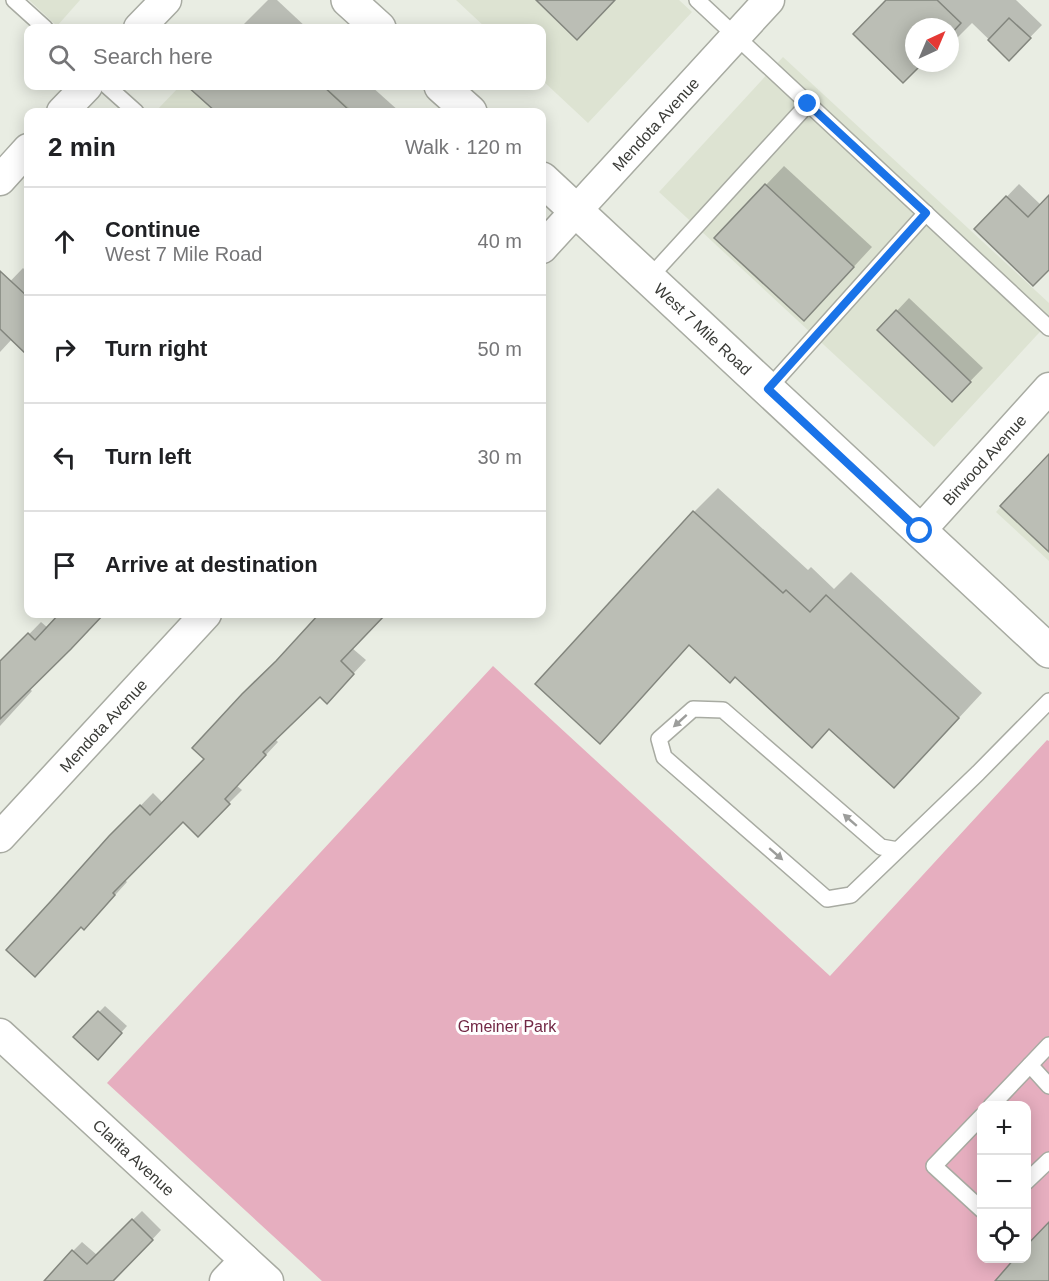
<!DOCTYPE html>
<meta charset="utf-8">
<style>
:root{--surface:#fff;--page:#f6f6f6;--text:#202124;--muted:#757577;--line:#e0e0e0}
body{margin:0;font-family:Helvetica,sans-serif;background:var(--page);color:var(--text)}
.controls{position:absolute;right:18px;bottom:18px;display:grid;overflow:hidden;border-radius:12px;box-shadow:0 3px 15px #0003}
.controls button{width:54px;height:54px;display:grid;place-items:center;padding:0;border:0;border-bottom:2px solid var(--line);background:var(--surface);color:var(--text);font:30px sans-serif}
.compass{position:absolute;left:905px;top:18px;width:54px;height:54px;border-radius:50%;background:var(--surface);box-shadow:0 3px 15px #0003;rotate:44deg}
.stop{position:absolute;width:18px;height:18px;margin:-14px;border:4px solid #1a73e8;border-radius:50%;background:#fff}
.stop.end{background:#1a73e8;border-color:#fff;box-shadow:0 2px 6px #0008}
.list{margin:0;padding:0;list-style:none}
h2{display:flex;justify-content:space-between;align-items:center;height:78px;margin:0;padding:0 24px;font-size:26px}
h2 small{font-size:20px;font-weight:400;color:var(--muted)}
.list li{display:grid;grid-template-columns:39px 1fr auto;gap:18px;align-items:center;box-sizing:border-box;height:108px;padding:0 24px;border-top:2px solid var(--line)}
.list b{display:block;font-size:22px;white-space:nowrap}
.list p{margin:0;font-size:20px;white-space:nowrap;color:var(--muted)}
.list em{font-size:20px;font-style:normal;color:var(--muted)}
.icon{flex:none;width:33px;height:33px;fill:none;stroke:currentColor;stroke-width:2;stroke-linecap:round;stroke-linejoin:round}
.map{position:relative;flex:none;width:1049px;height:1281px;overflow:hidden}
.search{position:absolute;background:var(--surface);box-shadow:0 3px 15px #0003;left:24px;top:24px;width:522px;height:66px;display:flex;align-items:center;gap:15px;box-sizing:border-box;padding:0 21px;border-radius:12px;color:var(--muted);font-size:22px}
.panel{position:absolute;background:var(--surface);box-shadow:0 3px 15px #0003;left:24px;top:108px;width:522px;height:510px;border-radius:12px}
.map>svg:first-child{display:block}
.built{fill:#dde3d2}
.green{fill:#e6aebf;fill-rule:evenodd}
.shadow{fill:#0003}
.building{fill:#bbbeb5;stroke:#83867e;stroke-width:1.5}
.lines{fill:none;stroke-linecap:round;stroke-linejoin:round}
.lane-casing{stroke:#a8aba2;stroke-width:18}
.street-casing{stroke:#a8aba2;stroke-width:33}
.secondary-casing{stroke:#a8aba2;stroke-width:36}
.lane{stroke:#fff;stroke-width:15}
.street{stroke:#fff;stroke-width:30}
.secondary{stroke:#fff;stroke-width:33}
.oneway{fill:#9c9d9b}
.route{stroke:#1a73e8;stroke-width:8}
.labels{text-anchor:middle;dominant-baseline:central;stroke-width:6;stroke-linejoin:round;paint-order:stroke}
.street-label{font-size:16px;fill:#3a3b37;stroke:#fff}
.park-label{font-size:16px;fill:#722845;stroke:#fff}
</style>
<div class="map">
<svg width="1049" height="1281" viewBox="0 0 1049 1281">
<rect width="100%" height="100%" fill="#e9ede3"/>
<!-- built -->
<g class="built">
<path d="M29,0H80L57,26Z"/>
<path d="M456,0H679L692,12L588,123L542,80V28H486Z"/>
<path d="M783,57L1049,303V322L934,447L659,192Z"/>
<path d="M180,86H324L354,112H155Z"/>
<path d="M1049,454V561L996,512Z"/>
</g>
<!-- green -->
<path class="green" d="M493,666L830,976L1047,740L1049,741V1281H322L107,1083ZM982,1106H1026V1258H982Z"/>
<!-- shadow -->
<g class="shadow">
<path d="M268,0H277L307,28H240Z"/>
<path d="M888,0H1016L1042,25L1009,59L972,23L954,41L950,38V27H914V63H921L903,81Z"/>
<path d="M190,86H371L400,112H218Z"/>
<path d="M784,166L872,247L823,300L766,185Z"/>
<path d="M1019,184L1041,205L1049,197V268L976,229Z"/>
<path d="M23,268L28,273V344L24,349L12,339L0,352V292Z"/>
<path d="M909,298L983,368L952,400L879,330Z"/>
<path d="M718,488L808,570L811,567L834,589L851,572L982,693L918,762L894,786L830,727L736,675L690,644L623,718L537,684L694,512Z"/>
<path d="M61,614H103L84,635L29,688L32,691L0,726V664L41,622L48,628Z"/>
<path d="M321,614H385L352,648L366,660L339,689L319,695L275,739L278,742L237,786L242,790L198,834L183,820L124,879L127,882L97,915L111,836L153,793L163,803L207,759L280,659Z"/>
<path d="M105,1006L127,1026L98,1058L75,1037Z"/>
<path d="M142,1211L161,1230L114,1281H58L73,1251L82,1242L97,1255Z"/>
</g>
<!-- building -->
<g class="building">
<path d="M536,0H615L577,40Z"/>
<path d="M886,0H937L961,23L950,35V27H914V63H923L903,83L853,34Z"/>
<path d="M1009,18L1031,38L1009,61L988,40Z"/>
<path d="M187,86H323L351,112H216Z"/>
<path d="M765,184L854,267L804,321L714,238Z"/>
<path d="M1049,195V270L1033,286L974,229L1006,196L1028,217Z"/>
<path d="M0,271L28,297V356L0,329Z"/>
<path d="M896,310L971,382L952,402L877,330Z"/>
<path d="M1049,454V552L1000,506Z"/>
<path d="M693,511L783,593L786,590L810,612L826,595L959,718L894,788L829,729L812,748L735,677L730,683L689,645L600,744L535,684Z"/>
<path d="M59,614H104L71,649L0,719V661L28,633L35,640Z"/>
<path d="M319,614H386L341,661L354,674L327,704L320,697L263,752L266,755L225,799L230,804L198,837L183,822L113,893L115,895L84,930L81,927L35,977L6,950L51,901L109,836L140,805L150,815L204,759L192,748L242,694L276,661Z"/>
<path d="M98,1011L122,1033L98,1060L73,1037Z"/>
<path d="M132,1219L153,1240L113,1281H44L72,1250L87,1264Z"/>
<path d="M1049,1222V1281H995L1015,1258H1026V1246Z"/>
</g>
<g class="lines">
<defs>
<g id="lane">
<path d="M14,0L45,28"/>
<path d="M697,0L1049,328"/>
<path d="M107,86L136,112"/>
<path d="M649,278L808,104"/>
<path d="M768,389L926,213"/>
<path d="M898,850L881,847L723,710L693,709L659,739L664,757L827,899L851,895L978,773L1049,701"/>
<path d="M1030,1065L1049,1086"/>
<path d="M991,1106L1049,1045"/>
<path d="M982,1116L934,1166L982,1210"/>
<path d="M1026,1182L1049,1160"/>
</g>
<g id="street">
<path d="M139,28L166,0"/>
<path d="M62,112L87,86"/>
<path d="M0,180L28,149"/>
<path id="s1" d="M542,248L769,0"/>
<path id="s2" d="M920,531L1049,388"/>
<path id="s3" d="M0,837L206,614"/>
<path id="s4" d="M0,1034L268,1281"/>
<path d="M225,1281L245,1260"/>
</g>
<g id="secondary">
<path d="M348,0L379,28"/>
<path d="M441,86L470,112"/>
<path id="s5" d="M542,179L1049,651"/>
</g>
</defs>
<!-- lane casing -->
<use href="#lane" class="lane-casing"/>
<!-- street casing -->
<use href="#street" class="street-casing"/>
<!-- secondary casing -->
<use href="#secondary" class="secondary-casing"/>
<!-- lane -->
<use href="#lane" class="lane"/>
<!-- street -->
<use href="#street" class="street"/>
<!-- secondary -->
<use href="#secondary" class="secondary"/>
</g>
<!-- one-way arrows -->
<defs><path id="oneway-solid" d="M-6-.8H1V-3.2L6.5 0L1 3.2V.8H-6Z" transform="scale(1.5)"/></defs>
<g class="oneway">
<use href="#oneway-solid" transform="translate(680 721) rotate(138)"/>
<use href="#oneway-solid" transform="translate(850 820) rotate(-139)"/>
<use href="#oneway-solid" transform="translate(776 854) rotate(41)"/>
</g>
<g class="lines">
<!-- route -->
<path class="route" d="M808,104L926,213L768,389L920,531"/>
</g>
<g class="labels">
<!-- street labels -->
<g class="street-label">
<text stroke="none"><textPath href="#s1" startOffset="168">Mendota Avenue</textPath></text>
<text stroke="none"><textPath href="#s5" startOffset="220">West 7 Mile Road</textPath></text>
<text stroke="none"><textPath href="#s2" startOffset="96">Birwood Avenue</textPath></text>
<text stroke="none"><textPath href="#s3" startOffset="152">Mendota Avenue</textPath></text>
<text stroke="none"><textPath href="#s4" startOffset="182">Clarita Avenue</textPath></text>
</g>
<!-- park labels -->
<g class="park-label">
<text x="507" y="1026">Gmeiner Park</text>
</g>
</g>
</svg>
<div class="controls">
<button>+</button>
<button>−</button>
<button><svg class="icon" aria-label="locate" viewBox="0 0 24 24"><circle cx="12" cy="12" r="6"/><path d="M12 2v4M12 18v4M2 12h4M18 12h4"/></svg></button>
</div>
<svg class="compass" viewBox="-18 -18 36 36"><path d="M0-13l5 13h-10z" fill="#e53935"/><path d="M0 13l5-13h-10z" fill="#757577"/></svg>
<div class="stop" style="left:920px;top:531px"></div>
<div class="stop end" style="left:808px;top:104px"></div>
<div class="search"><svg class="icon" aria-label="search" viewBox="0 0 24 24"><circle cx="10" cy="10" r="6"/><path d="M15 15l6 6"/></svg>Search here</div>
<section class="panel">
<h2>2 min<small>Walk · 120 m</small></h2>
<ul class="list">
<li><svg class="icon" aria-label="ahead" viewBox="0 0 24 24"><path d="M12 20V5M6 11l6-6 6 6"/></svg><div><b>Continue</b><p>West 7 Mile Road</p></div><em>40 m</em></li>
<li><svg class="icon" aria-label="right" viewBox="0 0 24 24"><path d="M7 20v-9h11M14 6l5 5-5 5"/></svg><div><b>Turn right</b></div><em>50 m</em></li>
<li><svg class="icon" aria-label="left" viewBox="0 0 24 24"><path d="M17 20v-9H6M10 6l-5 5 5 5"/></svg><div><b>Turn left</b></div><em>30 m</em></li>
<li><svg class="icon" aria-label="arrive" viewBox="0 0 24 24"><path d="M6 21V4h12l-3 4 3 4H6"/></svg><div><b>Arrive at destination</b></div></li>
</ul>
</section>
</div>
